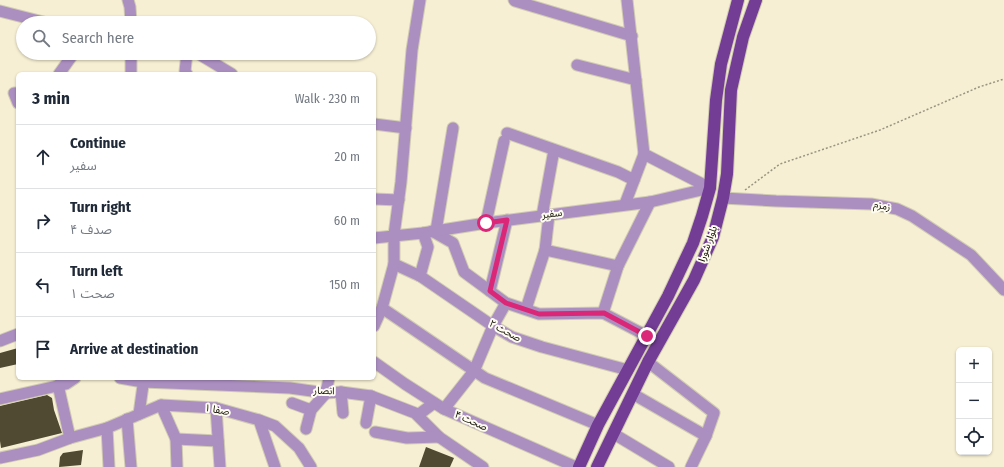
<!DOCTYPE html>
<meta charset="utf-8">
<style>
:root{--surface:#fff;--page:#f2f2f3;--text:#1f2937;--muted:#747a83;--line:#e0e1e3}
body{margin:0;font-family:"Fira Sans Condensed","Noto Sans Arabic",sans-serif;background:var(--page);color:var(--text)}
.controls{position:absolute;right:12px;bottom:12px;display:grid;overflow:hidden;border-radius:6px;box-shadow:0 1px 3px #0004}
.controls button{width:36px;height:36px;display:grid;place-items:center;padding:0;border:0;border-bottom:1px solid var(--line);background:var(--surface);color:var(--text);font:20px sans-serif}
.stop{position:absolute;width:12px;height:12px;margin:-9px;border:3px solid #db2777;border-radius:50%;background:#fff}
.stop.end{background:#db2777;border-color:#fff;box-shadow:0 1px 4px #0008}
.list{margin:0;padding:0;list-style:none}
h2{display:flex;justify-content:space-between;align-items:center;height:52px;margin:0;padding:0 16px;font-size:17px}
h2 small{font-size:13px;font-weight:400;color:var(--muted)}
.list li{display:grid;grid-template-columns:26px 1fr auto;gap:12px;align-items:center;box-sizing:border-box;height:64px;padding:0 16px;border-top:1px solid var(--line)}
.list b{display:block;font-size:15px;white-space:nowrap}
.list p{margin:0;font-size:13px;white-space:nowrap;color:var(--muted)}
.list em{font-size:13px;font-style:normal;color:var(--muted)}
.icon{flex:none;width:22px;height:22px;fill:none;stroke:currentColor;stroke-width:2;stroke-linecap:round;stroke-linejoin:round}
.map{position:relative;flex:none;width:1004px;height:467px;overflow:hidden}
.search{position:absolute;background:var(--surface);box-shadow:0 1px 3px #0004;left:16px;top:16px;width:360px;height:44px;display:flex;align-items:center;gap:10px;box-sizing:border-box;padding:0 14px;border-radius:22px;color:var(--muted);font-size:15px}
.panel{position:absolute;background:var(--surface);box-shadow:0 1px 3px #0004;left:16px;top:72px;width:360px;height:308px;border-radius:6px}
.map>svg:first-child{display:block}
.building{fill:#504a32}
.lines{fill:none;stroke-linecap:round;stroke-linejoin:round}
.minor-casing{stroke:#d1cbb2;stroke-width:13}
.major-casing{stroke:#d1cbb2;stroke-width:14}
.path{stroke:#999480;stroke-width:1.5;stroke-dasharray:2 2;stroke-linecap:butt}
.minor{stroke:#ab8fc1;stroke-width:11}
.major{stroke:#733c95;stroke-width:12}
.route{stroke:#db2777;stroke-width:5}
.labels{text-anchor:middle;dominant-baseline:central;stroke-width:4;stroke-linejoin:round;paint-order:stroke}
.street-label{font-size:10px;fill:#0f0d04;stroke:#fffcf1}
</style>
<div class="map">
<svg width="1004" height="467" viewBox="0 0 1004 467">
<rect width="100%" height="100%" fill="#f6efd3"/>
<!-- building -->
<g class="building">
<path d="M18,348V364L0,368V353Z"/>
<path d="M47,395L52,398L54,410L62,433L1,448L0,441V406Z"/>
<path d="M426,447L454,458L450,467H419Z"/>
<path d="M83,450L81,465L59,467L60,457L63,453Z"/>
</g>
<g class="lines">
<defs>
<g id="minor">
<path d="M128,0L130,7L131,23"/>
<path d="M514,0L515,1L632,36"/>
<path d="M627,0L644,154L710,188"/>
<path d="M0,11L47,23"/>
<path d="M131,53V74"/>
<path d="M197,53L232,74"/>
<path d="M577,65L636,80"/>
<path d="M59,74L74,53"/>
<path d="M187,74L185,71L187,53"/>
<path d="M18,93H14L18,103"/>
<path d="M374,124L406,128"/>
<path d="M507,133L618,172L634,180"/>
<path d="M723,198L776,201L871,204L897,209L912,216L971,255L1004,290"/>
<path d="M374,199L399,200"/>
<path d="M625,204L644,154"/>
<path d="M542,216L554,150"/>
<path d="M486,223L504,141"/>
<path d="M432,231L453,243L464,272L506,303L539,314L603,313L647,336"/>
<path d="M436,231L453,128"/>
<path d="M374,238L423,233L486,223L650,202L710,188"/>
<path d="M545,250L618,266"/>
<path d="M394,264L420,276L493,326L512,337L542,347L628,370"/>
<path d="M420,276L428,247L423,233"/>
<path d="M490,291L507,220"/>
<path d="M382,308L485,378L598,425"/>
<path d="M526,309L545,250L549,215"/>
<path d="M603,313L618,266L650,202"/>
<path d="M374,326L382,308L394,264V235L401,182L412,50L420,0"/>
<path d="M0,341L18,334"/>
<path d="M374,362L405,384L444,409L576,467"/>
<path d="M648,362L714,413L706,436"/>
<path d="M120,378L143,382L290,388L326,393L341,392L371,396L415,413L439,437L483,467"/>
<path d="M58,385L70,438"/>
<path d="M341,392L343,413"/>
<path d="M633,394L706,436L691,467"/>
<path d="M0,399L66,384L75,378"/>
<path d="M292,403L311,410"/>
<path d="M161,405L176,439L177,467"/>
<path d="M216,408L220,467"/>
<path d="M444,409L474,371L493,326L506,303"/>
<path d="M139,414L144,378"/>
<path d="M418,415L434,403"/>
<path d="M127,419L131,467"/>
<path d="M259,420L275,467"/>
<path d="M366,423L371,396"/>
<path d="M107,428L109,467"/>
<path d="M306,429L311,410L326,393L329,378"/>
<path d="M375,432L407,438L439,437"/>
<path d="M614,434L669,467"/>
<path d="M176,439L218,441"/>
<path d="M0,458L38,450L70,438L107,428L161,405L216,408L259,420L275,426L299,448L311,467"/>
</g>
<g id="major">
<path d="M579,467L598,425L668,296L693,243L702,216L710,188L716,100L721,64L738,0"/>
<path d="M597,467L648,362L694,280L713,237L723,198L727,174L731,90L743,37L756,0"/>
</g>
</defs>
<!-- minor casing -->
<use href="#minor" class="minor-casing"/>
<!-- major casing -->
<use href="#major" class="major-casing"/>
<!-- path -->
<path class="path" d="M745,190L780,164L880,130L979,87L1004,79"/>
<!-- minor -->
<use href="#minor" class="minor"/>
<!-- major -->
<use href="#major" class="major"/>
</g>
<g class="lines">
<!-- route -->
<path class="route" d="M486,223L507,220L490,291L506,303L539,314L604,313L647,336"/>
</g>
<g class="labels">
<!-- street labels -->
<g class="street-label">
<text transform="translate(882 206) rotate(11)">زمزم</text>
<text transform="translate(552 214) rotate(-7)">سفیر</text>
<text transform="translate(708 244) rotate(-70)">بلوار شورا</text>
<text transform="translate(505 331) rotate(28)">صحت ۲</text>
<text transform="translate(324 391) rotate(2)">انصار</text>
<text transform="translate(217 410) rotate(10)">صفا ۱</text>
<text transform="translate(471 421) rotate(24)">صحت ۴</text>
</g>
</g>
</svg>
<div class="controls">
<button>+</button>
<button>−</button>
<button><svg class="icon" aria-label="locate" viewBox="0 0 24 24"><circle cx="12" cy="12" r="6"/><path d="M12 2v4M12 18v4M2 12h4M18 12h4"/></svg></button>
</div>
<div class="stop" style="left:486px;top:223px"></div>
<div class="stop end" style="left:647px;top:336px"></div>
<div class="search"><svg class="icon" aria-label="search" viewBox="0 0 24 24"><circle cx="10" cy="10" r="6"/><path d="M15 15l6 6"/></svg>Search here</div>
<section class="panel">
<h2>3 min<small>Walk · 230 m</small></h2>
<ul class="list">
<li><svg class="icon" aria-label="ahead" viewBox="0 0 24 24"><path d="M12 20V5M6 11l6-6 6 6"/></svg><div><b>Continue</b><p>سفیر</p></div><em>20 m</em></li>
<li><svg class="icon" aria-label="right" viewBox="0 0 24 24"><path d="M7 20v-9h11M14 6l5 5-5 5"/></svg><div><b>Turn right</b><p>صدف ۴</p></div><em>60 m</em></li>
<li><svg class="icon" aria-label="left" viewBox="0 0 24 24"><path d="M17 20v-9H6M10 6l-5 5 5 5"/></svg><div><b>Turn left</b><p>صحت ۱</p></div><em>150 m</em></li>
<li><svg class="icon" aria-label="arrive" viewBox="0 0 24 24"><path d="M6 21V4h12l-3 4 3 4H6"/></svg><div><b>Arrive at destination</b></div></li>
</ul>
</section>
</div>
